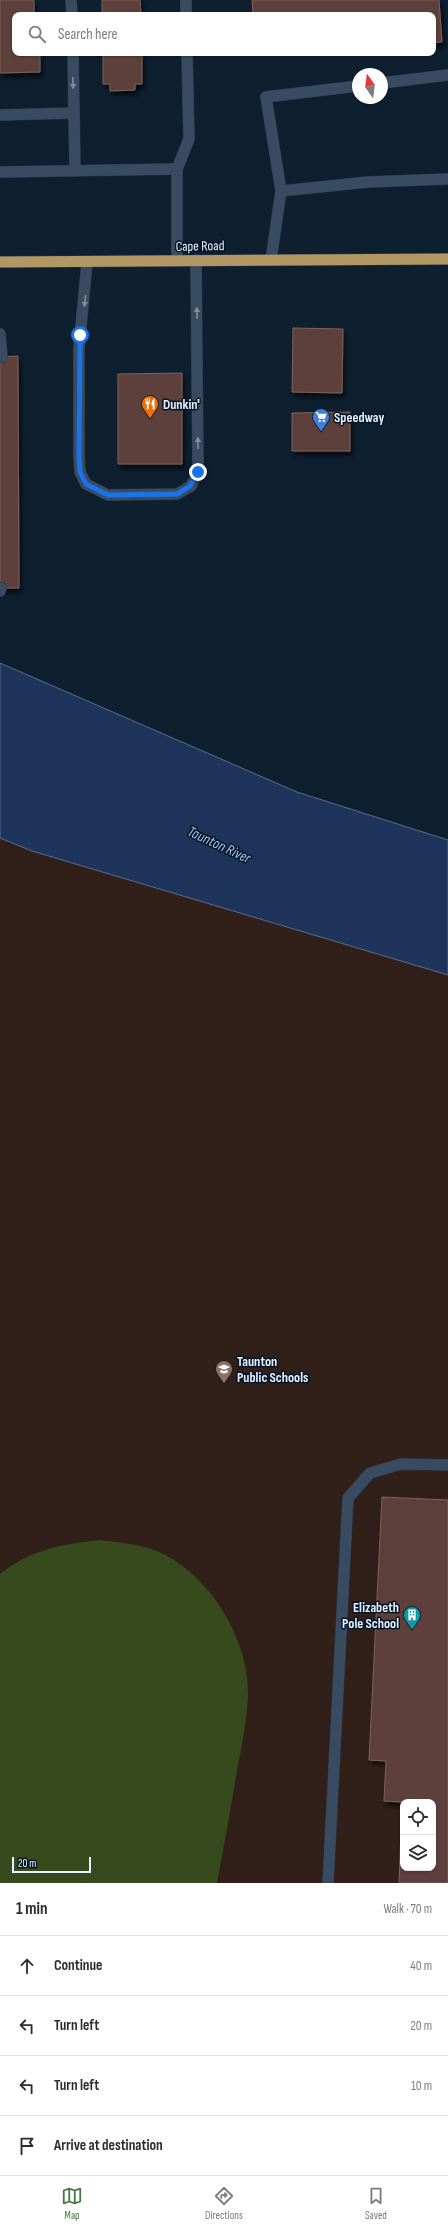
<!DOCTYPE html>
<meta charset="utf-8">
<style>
:root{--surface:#fff;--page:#f2f2f3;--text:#2b2b33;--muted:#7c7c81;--line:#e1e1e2;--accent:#4b7645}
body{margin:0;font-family:"Sofia Sans Condensed",sans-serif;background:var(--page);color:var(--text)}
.controls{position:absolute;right:12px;bottom:12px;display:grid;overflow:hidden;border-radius:8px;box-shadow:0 1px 3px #0004}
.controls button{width:36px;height:36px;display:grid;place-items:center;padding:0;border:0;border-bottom:1px solid var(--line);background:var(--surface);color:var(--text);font:20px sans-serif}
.compass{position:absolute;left:352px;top:68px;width:36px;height:36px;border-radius:50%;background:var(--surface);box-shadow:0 1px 3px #0004;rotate:346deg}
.scale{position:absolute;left:12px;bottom:10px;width:79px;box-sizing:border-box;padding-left:4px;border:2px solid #e7f2fe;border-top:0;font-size:11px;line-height:14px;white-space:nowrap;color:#e7f2fe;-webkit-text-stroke:3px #061526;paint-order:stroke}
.stop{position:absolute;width:12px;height:12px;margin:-9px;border:3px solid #1a73e8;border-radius:50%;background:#fff}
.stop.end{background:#1a73e8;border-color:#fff;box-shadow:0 1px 4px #0008}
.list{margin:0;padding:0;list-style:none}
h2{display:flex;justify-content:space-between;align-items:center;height:52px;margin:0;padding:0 16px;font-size:17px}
h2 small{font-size:13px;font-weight:400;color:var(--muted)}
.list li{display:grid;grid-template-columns:26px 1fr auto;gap:12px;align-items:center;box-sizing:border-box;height:60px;padding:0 16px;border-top:1px solid var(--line)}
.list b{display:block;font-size:15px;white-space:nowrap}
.list em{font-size:13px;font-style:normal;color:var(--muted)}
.icon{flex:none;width:22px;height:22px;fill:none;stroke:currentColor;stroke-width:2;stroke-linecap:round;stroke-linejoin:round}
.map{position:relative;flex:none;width:448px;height:1883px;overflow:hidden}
.search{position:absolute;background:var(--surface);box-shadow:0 1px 3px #0004;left:12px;right:12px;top:12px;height:44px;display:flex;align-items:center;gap:10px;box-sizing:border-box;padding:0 14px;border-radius:8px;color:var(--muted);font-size:15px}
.sheet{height:292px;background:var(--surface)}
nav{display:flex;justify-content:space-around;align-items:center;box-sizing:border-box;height:56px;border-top:1px solid var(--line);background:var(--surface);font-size:11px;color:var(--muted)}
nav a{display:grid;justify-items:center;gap:2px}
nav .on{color:var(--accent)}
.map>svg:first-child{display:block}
.education{fill:#31201a;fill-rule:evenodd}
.green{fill:#364a1e}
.water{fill:#1e345a;stroke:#5a6d8b}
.building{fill:#5d413a;stroke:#7f6159;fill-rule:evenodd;filter:url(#shadow)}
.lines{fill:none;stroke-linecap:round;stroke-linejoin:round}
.service-casing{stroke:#2e3745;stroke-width:12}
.trunk-casing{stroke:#2e3745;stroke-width:12}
.service{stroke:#394b60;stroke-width:11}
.trunk{stroke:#b09764;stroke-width:11}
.oneway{fill:#7f8e9f}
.route{stroke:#1a73e8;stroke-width:5}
.labels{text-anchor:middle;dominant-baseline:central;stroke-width:3;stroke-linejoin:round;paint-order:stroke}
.street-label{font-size:14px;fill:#e7f2fe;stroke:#061526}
.poi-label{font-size:14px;font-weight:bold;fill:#e7f2fe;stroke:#061526;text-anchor:start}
.water-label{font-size:15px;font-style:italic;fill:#a1c0f5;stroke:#061526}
</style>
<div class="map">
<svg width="448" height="1883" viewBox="0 0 448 1883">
<defs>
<filter id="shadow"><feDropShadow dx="2.5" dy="4.5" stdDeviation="2" flood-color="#0009"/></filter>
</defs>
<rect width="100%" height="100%" fill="#0e1f30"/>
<!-- education -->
<path class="education" d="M0,823L448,967V1883H0ZM403,1802H433V1868H403Z"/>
<!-- green -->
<path class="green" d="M99,1540C124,1543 152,1545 174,1560C217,1588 249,1644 248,1695C247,1720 242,1745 237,1770C231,1808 224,1845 217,1883H0V1574C32,1549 60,1545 99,1540Z"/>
<!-- water -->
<path class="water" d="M0,663L297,792L448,840V975L32,851L0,838Z"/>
<!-- building -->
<g class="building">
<path d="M0,0H34V15H15V53H40V72L0,73Z"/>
<path d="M102,0H140L141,15H97L102,14Z"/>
<path d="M252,0H439L442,42L433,43V15H253Z"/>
<path d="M103,53H142V84H135V90L110,91V84H103Z"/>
<path d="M293,328L343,329L342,393L292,392Z"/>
<path d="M18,356L19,588H0V357Z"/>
<path d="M182,373V464H118V374Z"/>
<path d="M350,412V451H292V413Z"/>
<path d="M382,1497L448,1500V1883H399L402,1802L384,1801L386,1761L369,1760ZM403,1802H433V1868H403Z"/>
</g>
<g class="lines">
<defs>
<g id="service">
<path d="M71,0L72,15"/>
<path d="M186,0V15"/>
<path d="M73,53L74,113"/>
<path d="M382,83L448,75"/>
<path d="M0,115L74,113L75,170"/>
<path d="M0,172L177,169"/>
<path d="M281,191L368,182L448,179"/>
<path d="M271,260L281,191L266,97L358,86"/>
<path d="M177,261V169L189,139L187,53"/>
<path d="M87,262L79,348V457L80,472L86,484L108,495L177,494L191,486L198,472L196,260"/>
<path d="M0,334L2,357"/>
<path d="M0,591L1,588"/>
<path d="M328,1883L348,1498L370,1473L401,1464L448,1465"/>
</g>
<path id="trunk" d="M0,262L448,259"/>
</defs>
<!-- service casing -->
<use href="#service" class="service-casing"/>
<!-- trunk casing -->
<use href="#trunk" class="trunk-casing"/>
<!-- service -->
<use href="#service" class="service"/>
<!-- trunk -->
<use href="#trunk" class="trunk"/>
</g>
<!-- one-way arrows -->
<defs><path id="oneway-solid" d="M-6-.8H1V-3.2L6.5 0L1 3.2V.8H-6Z"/></defs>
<g class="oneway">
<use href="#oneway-solid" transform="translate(73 83) rotate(89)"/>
<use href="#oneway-solid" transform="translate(85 301) rotate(96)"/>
<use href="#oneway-solid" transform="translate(197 313) rotate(-91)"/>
<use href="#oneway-solid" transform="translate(198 443) rotate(-91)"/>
</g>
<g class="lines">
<!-- route -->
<path class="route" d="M80,335L79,457L80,472L86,484L108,495L177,494L190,486L198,472"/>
</g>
<!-- icons -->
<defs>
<symbol id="restaurant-pin" viewBox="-11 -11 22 30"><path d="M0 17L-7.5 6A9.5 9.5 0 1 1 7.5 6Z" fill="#e8710a" stroke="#061526"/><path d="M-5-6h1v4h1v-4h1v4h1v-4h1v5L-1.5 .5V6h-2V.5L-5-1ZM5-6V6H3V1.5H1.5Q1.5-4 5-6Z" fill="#fff"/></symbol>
<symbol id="supermarket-pin" viewBox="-11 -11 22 30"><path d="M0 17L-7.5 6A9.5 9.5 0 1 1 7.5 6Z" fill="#3f7fe0" stroke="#061526"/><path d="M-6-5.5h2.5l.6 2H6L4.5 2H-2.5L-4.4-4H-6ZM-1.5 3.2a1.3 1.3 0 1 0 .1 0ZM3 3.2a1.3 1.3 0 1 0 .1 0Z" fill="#fff"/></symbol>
<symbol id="school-pin" viewBox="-11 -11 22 30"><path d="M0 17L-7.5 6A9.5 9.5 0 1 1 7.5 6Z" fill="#8d6e63" stroke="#061526"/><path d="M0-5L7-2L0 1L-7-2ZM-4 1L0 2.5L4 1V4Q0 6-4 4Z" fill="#fff"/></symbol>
<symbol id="building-pin" viewBox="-11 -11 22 30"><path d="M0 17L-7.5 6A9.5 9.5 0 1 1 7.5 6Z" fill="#0f9aa8" stroke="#061526"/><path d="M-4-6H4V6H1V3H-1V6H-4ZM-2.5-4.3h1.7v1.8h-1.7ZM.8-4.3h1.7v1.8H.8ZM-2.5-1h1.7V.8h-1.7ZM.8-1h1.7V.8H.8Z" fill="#fff"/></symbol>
</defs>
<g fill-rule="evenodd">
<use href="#restaurant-pin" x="140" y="394" width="20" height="27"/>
<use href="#supermarket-pin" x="311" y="407" width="20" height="27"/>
<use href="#school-pin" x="214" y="1359" width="20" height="27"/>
<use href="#building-pin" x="402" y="1605" width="20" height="27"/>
</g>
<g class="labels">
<!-- street labels -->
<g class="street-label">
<text transform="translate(200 246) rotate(-1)">Cape Road</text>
</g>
<!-- poi labels -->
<g class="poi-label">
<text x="163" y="404">Dunkin'</text>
<text x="334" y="417">Speedway</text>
<text x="237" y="1361">Taunton<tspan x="237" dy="16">Public Schools</tspan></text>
<text x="399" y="1607" text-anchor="end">Elizabeth<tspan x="399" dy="16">Pole School</tspan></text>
</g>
<!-- water labels -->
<g class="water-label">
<text transform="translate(219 845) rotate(25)">Taunton River</text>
</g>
</g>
</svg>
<div class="controls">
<button><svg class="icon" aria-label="locate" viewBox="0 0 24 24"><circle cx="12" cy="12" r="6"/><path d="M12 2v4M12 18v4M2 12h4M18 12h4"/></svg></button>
<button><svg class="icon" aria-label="layers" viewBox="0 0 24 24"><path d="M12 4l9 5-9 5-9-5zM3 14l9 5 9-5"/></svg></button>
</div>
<svg class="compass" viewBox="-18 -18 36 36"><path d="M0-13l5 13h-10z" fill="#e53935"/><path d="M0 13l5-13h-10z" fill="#7c7c81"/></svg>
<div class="scale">20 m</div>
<div class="stop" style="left:80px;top:335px"></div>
<div class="stop end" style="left:198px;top:472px"></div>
<div class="search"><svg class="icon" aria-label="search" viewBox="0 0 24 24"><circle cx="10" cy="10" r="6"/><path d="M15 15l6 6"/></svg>Search here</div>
</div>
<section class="sheet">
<h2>1 min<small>Walk · 70 m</small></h2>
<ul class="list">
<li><svg class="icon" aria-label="ahead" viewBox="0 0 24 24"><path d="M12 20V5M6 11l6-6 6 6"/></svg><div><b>Continue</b></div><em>40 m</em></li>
<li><svg class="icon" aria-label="left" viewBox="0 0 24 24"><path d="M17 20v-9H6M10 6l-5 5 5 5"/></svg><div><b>Turn left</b></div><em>20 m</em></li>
<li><svg class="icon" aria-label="left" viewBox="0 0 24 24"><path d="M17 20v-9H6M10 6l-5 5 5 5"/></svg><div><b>Turn left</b></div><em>10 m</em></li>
<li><svg class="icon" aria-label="arrive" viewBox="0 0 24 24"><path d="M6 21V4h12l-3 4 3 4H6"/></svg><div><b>Arrive at destination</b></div></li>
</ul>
</section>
<nav>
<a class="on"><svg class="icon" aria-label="map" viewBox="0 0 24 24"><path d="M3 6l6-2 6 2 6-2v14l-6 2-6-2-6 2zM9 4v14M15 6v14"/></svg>Map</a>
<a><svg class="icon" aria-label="directions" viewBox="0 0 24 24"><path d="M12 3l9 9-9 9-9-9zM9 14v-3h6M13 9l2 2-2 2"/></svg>Directions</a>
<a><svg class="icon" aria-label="saved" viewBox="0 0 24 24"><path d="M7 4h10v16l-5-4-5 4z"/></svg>Saved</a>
</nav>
